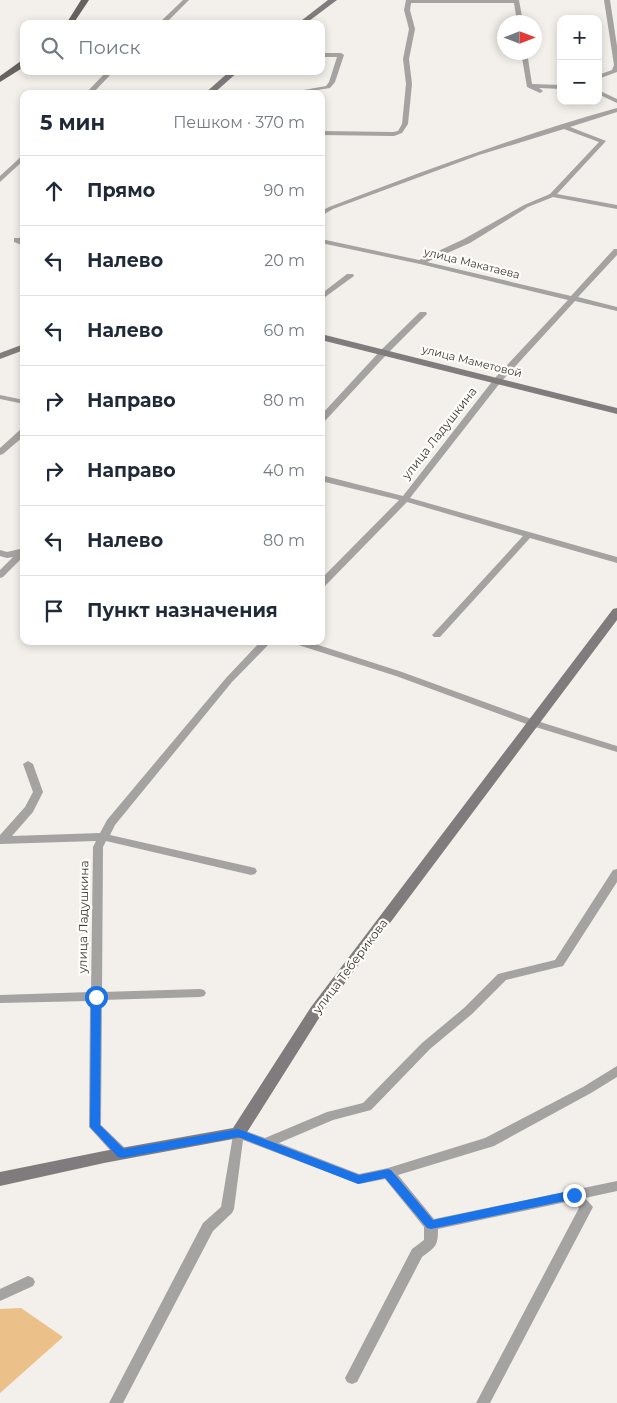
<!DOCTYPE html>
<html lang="ru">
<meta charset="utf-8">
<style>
:root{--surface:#fff;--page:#f2f2f3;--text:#1f2937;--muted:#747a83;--line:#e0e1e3}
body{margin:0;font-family:Montserrat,sans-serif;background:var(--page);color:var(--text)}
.controls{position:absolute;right:15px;top:15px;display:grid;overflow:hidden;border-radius:10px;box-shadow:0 2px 8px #0003}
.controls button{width:45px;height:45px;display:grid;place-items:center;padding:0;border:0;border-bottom:1px solid var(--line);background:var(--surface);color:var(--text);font:25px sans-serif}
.compass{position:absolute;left:497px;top:15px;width:45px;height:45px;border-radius:50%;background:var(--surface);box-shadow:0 2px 8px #0003;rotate:90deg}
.stop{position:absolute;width:15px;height:15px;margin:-11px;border:4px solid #1a73e8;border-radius:50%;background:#fff}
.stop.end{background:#1a73e8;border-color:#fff;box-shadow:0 1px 5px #0008}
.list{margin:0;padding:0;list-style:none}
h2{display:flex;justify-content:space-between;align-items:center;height:65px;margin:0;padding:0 20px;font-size:21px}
h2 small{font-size:16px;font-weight:400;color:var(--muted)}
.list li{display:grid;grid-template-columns:32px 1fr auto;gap:15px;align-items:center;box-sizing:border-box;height:70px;padding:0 20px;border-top:1px solid var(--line)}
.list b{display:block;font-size:19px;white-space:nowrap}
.list em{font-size:16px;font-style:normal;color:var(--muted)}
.icon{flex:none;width:28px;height:28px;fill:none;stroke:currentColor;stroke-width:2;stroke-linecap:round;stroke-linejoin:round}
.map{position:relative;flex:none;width:617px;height:1403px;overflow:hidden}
.search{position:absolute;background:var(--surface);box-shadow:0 2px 8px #0003;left:20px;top:20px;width:305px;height:55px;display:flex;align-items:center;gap:12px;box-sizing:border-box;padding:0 18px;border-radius:10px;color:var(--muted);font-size:19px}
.panel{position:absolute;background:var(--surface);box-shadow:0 2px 8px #0003;left:20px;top:90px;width:305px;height:555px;border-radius:10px}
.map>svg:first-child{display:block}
.green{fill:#ecc089}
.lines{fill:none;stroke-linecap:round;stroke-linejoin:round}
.street{fill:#a5a2a2;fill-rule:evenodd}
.secondary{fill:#807c7d;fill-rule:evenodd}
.primary{fill:#676262;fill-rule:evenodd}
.route{fill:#1a73e8}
.labels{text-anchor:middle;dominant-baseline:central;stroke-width:4.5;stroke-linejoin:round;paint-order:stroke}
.far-street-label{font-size:11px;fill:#3d3b39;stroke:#fffdfa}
.street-label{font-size:12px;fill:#3d3b39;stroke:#fffdfa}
</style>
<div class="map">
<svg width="617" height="1403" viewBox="0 0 617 1403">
<rect width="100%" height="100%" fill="#f3efea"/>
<!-- green -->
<path class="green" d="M21,1308L63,1337L0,1393V1309Z"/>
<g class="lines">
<!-- street -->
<g class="street">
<path d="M183,0H189L165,24H158Z"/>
<path d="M406,0H519L523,22H517L514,3H411L410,10L415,29L409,59L412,84L408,124L402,133L394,136L321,135V131L393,132L398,131L402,124L406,84L403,59L409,29L404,10Z"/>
<path d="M604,0H610L617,46V72L598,79V75L612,70L614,65Z"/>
<path d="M521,52H527L532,84L561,85V89L539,88L543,91L540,93L527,87Z"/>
<path d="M321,53H341L344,55L335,82L330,88L304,92V90L326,86L329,82L337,57H321Z"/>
<path d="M107,71H114L92,94H85Z"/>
<path d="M598,90L617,99V103L598,94Z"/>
<path d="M617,108V112L570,127L606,141L557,194L617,205V209L553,197L528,207L470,243L427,262L571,296L614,249H617V255L578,297L617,307V311L575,301L500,383L410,498L617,557V563L530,538L440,637H434L432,635L434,633L523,536L407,502L324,587L321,588V579L399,500L321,481V475L403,496L494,379L568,300L420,264L321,243V239L419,260L464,239L524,205L550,194L599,142L564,129L479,155L333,209L321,216V211L329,207C424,171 520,135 617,108Z"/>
<path d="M24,154V160L0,182V176Z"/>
<path d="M14,238H20L24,241V246L14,242Z"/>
<path d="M347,274H353L354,276L321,300V294Z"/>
<path d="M420,312H426L427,314L387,354L324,422H321V415L381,350Z"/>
<path d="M0,395L24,400V404L0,399Z"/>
<path d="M21,429H24V436L3,454L0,455V448Z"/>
<path d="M24,548V556L3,577L0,578V570L13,557L7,558L0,556V550L7,552Z"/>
<path d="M261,641H272L232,682L115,825L110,835L251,867L255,868L257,871L255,874L251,875L106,841L103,847L102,992L200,989L204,990L206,993L204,996L200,997L102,1000L101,1125L127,1150L128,1154L127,1158L122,1159L117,1158L89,1127L90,1001L0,1003V995L91,992L93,847L96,841L0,844V835L25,807L33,792L23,764L28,761L33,764L43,792L33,812L12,836L100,833L107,820L226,678Z"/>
<path d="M290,641H306L402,672L537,721L617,746V752L529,725L396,676L292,643Z"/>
<path d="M617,869V882L563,966L506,980L472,1014L430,1049L371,1110L333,1120L279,1143L359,1174L388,1168L485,1138L583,1087L617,1066V1077L591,1093L494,1146L398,1175L434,1219L617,1181V1191L585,1198L593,1207L490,1403H476L579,1208L571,1201L438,1229C438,1247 435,1247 422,1257L357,1382L352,1384L347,1382L345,1378L412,1249L424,1240V1227L385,1179L359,1184L243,1140L234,1209L232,1213L213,1231L123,1403H109L203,1223L221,1207L234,1129L238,1128L265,1138L327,1112L363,1103L422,1043L464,1008L498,974L555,960L613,870Z"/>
<path d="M28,1276L33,1278L35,1282L33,1286L0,1301V1289Z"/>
</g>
<!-- secondary -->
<g class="secondary">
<path d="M328,0H337L305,24H297Z"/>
<path d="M230,71H239L213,94H204Z"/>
<path d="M321,334L617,408V414L321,340Z"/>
<path d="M24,344V350L0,359V353Z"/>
<path d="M617,608V620L321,1015L244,1137L104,1163L0,1186V1172L104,1151L233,1128L311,1007L613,609Z"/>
</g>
<!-- primary -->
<g class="primary">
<path d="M81,0H89L73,24H66Z"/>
<path d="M21,61H24V67L0,82V76Z"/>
</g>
</g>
<!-- route -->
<path class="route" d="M96,993L101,997L100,1125L124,1149L238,1129L359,1175L388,1169L391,1170L433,1220L574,1190L579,1195L574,1199L431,1229L427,1228L385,1178L358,1184L238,1137L122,1158L118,1157L90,1127L91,997Z"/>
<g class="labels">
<!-- far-street labels -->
<g class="far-street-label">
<text transform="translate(472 263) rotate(14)">улица Макатаева</text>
<text transform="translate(472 361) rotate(14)">улица Маметовой</text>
</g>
<!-- street labels -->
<g class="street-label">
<text transform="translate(439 433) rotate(-52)">улица Ладушкина</text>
<text transform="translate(83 917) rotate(-89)">улица Ладушкина</text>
<text transform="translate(350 966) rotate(-53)">улица Теберикова</text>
</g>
</g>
</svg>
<div class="controls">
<button>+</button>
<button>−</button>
</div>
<svg class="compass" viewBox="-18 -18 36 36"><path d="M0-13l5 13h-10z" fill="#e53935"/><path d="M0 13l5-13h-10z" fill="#747a83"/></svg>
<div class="stop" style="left:96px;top:997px"></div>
<div class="stop end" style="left:574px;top:1195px"></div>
<div class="search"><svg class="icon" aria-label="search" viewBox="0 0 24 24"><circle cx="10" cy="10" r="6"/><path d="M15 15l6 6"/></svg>Поиск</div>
<section class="panel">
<h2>5 мин<small>Пешком · 370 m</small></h2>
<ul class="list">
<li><svg class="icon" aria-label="ahead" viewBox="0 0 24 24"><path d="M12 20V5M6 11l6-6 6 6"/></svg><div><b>Прямо</b></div><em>90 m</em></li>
<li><svg class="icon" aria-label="left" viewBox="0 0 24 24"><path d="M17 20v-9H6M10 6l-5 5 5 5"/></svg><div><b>Налево</b></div><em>20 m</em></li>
<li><svg class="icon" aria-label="left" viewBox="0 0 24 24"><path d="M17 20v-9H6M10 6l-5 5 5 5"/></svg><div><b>Налево</b></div><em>60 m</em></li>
<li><svg class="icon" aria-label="right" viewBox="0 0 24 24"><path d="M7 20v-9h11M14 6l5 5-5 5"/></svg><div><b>Направо</b></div><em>80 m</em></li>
<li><svg class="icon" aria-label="right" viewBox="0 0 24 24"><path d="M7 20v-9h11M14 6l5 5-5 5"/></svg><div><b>Направо</b></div><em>40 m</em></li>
<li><svg class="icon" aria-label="left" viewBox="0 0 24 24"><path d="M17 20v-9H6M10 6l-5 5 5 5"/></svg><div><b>Налево</b></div><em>80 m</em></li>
<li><svg class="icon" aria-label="arrive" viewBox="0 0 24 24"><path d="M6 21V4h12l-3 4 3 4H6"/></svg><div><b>Пункт назначения</b></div></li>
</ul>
</section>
</div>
